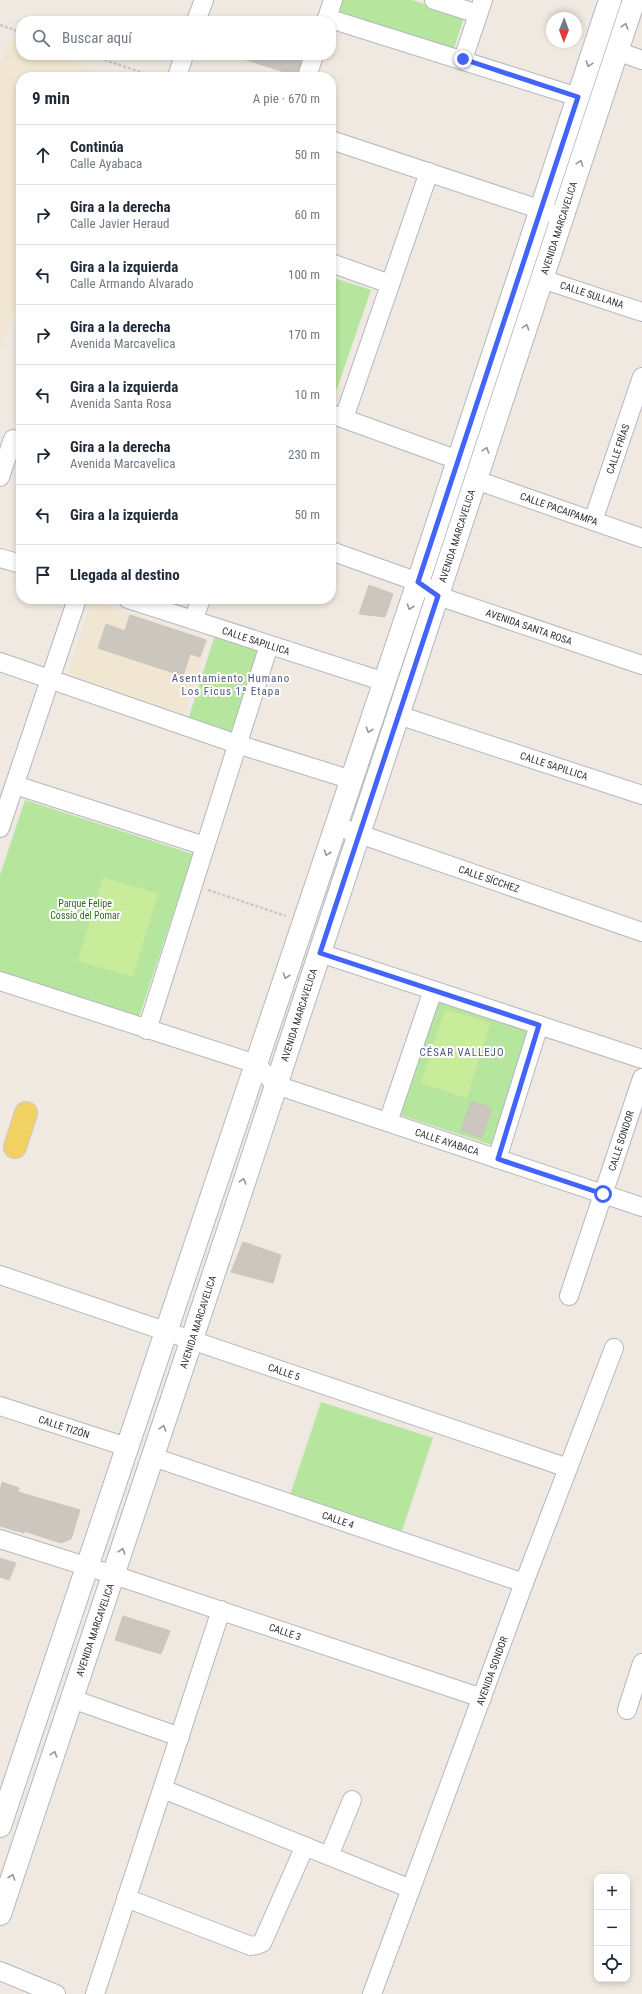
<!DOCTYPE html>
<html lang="es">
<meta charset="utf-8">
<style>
:root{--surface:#fff;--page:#f2f2f3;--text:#1f2937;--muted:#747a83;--line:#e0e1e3}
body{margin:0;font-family:"Roboto Condensed",sans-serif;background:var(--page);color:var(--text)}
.controls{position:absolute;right:12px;bottom:12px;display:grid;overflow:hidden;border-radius:8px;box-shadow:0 2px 6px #0003}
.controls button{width:36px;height:36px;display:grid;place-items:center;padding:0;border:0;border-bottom:1px solid var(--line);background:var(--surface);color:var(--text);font:20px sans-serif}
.compass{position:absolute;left:546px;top:12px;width:36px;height:36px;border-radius:50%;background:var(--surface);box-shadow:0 2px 6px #0003;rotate:181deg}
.stop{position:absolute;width:12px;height:12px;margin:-9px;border:3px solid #4264fb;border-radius:50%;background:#fff}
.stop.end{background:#4264fb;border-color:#fff;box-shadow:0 1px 4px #0008}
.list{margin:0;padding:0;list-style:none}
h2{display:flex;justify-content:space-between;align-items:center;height:52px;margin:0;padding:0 16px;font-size:17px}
h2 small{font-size:13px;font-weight:400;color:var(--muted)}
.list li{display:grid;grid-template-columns:26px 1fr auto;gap:12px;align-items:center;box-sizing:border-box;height:60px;padding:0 16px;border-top:1px solid var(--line)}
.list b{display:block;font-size:15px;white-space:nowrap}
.list p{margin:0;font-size:13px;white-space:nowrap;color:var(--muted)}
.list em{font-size:13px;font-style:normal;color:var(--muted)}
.icon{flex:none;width:22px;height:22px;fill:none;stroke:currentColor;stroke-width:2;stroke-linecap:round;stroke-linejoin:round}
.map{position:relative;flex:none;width:642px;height:1994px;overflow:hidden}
.search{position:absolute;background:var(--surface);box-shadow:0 2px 6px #0003;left:16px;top:16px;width:320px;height:44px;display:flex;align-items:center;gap:10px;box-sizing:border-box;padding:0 14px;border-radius:16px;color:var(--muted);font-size:15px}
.panel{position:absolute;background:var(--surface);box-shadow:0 2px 6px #0003;left:16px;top:72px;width:320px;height:532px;border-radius:16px}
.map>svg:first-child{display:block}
.education{fill:#f0e6d1}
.green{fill:#b6e59e}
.pitch{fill:#c9ec9a}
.building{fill:#cbc7bf;stroke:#cbc5ba}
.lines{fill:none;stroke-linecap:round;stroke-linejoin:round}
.street-casing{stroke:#b4b7c1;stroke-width:20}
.secondary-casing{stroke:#b4b7c1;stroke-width:24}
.primary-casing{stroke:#c9c9c9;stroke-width:24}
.path{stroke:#c9c9c9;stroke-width:2.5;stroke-dasharray:3 2;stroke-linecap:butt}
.street{stroke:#fff;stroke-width:18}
.secondary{stroke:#fff;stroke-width:22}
.primary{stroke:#f2d163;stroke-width:22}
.oneway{stroke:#969696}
.route{stroke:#4264fb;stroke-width:5}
.labels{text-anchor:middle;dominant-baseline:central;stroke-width:4;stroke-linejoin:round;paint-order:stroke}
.street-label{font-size:10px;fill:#2e2e2e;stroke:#fff}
.park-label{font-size:10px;fill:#2c6e1b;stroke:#fff}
.neighbourhood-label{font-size:11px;letter-spacing:1px;fill:#4d5680;stroke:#fff}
</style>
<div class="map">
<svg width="642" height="1994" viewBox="0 0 642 1994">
<rect width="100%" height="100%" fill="#efe9e1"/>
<!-- education -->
<g class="education">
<path d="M9,41L21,45V55H51L98,71L96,77H21V291L0,351V66Z"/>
<path d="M92,601L208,639L183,715L67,678Z"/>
</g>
<!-- green -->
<g class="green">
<path d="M343,0H412L464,17L453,52L339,15Z"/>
<path d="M331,277L371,290L333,400L331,399Z"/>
<path d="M215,635L268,652L236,742L186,726Z"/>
<path d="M25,800L193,854L139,1017L0,972V875Z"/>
<path d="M435,996L530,1026L492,1145L397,1114Z"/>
<path d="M321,1402L433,1438L402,1531L290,1495Z"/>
</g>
<!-- pitch -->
<g class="pitch">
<path d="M103,877L158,894L133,977L78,961Z"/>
<path d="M445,1009L490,1023L467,1098L421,1083Z"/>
</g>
<!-- building -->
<g class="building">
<path d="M240,55H303L297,76L240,58Z"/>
<path d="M369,585L393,594L385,617L359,614Z"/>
<path d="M130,615L206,640L200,657L190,654L183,676L98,648L106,624L125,631Z"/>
<path d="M471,1101L492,1108L482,1138L461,1131Z"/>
<path d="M243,1242L281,1255L273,1283L231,1272Z"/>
<path d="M2,1482L19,1488L18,1492L80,1510L71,1539L61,1543L24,1531V1533L0,1526V1490Z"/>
<path d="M0,1558L16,1563L9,1580L0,1577Z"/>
<path d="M123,1616L170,1631L161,1654L115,1640Z"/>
</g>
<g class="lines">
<defs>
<g id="street">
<path d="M434,0L478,14"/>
<path d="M327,18L578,97"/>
<path d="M196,21L204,0"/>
<path d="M326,21L333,0"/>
<path d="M617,51L642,60"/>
<path d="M463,59L483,0"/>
<path d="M177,77L184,55"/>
<path d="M307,77L314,55"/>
<path d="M331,140L554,214"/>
<path d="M331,263L390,284"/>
<path d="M542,279L642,312"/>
<path d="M331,414L458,460"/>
<path d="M344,418L429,172"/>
<path d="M0,477L13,439"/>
<path d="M476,480L642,538"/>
<path d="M593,521L642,377"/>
<path d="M331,551L418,582L438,596L642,665"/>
<path d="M0,558L21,564"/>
<path d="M128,599L385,682"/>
<path d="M193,620L201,599"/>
<path d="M0,662L237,744L352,780"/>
<path d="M398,715L642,795"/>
<path d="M15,785L205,846"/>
<path d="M336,826L642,932"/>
<path d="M0,828L77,599"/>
<path d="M320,953L642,1059"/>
<path d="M0,981L256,1064L276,1085L642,1207"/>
<path d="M147,1030L269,645"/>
<path d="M388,1122L433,990"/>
<path d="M497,1159L539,1025"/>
<path d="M0,1275L568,1468"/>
<path d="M569,1296L642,1078"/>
<path d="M0,1406L127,1447"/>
<path d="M153,1457L524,1583"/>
<path d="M0,1539L114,1575L482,1698"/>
<path d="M72,1699L180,1737"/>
<path d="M627,1710L642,1663"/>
<path d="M163,1789L411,1889"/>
<path d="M329,1856L352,1800"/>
<path d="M126,1898L251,1946L257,1945L262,1943L305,1846"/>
<path d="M0,1971L56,1994"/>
<path d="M95,1994L221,1610"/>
<path d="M372,1994L524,1583L614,1348"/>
</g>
<g id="secondary">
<path d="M0,1826L418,582L610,0"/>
<path d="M0,1914L232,1219L634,0"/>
</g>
<path id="primary" d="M15,1147L26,1113"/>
</defs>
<!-- street casing -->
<use href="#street" class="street-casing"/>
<!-- secondary casing -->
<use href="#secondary" class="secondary-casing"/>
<!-- primary casing -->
<use href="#primary" class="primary-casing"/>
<!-- path -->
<g class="path">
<path d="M0,25L21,32"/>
<path d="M90,55L155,77"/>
<path d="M208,890L286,916"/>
</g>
<!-- street -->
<use href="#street" class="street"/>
<!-- secondary -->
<use href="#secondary" class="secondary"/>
<!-- primary -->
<use href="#primary" class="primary"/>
</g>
<!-- one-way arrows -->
<defs><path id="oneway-chevron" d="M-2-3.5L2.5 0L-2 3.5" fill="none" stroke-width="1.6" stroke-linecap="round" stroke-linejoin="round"/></defs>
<g class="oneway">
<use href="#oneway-chevron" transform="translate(625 26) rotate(-72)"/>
<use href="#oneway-chevron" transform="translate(589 64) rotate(108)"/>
<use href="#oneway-chevron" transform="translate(580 163) rotate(-72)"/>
<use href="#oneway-chevron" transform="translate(526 327) rotate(-72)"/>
<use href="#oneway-chevron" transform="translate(486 450) rotate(-72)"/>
<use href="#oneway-chevron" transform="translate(410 607) rotate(109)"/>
<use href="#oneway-chevron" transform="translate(369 730) rotate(109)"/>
<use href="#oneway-chevron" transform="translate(327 853) rotate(109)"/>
<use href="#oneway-chevron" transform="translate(286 976) rotate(109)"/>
<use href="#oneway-chevron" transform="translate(243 1181) rotate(-72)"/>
<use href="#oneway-chevron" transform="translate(163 1428) rotate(-72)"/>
<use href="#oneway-chevron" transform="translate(122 1551) rotate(-72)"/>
<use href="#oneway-chevron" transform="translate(54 1754) rotate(-72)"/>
<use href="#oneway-chevron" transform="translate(12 1877) rotate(-71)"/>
</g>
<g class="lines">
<!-- route -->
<path class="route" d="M463,59L578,97L418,582L438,596L320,953L539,1025L498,1159L603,1194"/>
</g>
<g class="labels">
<!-- street labels -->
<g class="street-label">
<text transform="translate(559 228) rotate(-72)">AVENIDA MARCAVELICA</text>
<text transform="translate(592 295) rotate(18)">CALLE SULLANA</text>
<text transform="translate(618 449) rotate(-71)">CALLE FRÍAS</text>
<text transform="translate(559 509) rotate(19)">CALLE PACAIPAMPA</text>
<text transform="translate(457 536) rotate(-72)">AVENIDA MARCAVELICA</text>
<text transform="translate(529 627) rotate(19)">AVENIDA SANTA ROSA</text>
<text transform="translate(256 641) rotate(18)">CALLE SAPILLICA</text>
<text transform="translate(554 766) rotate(18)">CALLE SAPILLICA</text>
<text transform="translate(489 879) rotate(19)">CALLE SÍCCHEZ</text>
<text transform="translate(299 1015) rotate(-72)">AVENIDA MARCAVELICA</text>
<text transform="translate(621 1141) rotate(-72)">CALLE SONDOR</text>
<text transform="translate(447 1142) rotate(18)">CALLE AYABACA</text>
<text transform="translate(198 1322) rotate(-72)">AVENIDA MARCAVELICA</text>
<text transform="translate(284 1372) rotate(19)">CALLE 5</text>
<text transform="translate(64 1427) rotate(18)">CALLE TIZÓN</text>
<text transform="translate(338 1520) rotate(19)">CALLE 4</text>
<text transform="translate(95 1630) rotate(-71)">AVENIDA MARCAVELICA</text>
<text transform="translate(285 1632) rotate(19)">CALLE 3</text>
<text transform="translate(492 1671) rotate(-70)">AVENIDA SONDOR</text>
</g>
<!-- park labels -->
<g class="park-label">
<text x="85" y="903">Parque Felipe<tspan x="85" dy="12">Cossío del Pomar</tspan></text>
</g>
<!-- neighbourhood labels -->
<g class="neighbourhood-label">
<text x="231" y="678">Asentamiento Humano<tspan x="231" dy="13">Los Ficus 1ª Etapa</tspan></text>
<text x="462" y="1052">CÉSAR VALLEJO</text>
</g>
</g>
</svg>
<div class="controls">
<button>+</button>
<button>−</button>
<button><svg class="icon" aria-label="locate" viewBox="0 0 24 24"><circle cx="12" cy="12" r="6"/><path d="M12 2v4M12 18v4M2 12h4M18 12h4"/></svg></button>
</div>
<svg class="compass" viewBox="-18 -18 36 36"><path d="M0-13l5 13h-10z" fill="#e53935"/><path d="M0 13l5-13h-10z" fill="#747a83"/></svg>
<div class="stop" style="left:603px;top:1194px"></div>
<div class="stop end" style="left:463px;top:59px"></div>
<div class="search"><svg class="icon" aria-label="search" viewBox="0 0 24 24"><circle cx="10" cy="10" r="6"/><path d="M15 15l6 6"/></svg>Buscar aquí</div>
<section class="panel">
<h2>9 min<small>A pie · 670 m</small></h2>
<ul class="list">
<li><svg class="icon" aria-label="ahead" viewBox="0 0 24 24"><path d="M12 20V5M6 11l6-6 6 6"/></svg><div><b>Continúa</b><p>Calle Ayabaca</p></div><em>50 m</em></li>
<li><svg class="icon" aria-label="right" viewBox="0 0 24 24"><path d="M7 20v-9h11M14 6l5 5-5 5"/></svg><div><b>Gira a la derecha</b><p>Calle Javier Heraud</p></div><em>60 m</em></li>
<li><svg class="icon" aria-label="left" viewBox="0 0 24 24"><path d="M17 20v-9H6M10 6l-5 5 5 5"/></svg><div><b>Gira a la izquierda</b><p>Calle Armando Alvarado</p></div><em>100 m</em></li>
<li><svg class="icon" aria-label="right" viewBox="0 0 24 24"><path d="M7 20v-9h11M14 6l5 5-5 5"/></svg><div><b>Gira a la derecha</b><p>Avenida Marcavelica</p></div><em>170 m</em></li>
<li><svg class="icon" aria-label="left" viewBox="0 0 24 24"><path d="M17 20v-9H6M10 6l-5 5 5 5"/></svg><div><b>Gira a la izquierda</b><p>Avenida Santa Rosa</p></div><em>10 m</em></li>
<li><svg class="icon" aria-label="right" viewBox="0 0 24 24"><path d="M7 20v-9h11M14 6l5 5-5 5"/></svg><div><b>Gira a la derecha</b><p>Avenida Marcavelica</p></div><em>230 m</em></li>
<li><svg class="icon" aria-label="left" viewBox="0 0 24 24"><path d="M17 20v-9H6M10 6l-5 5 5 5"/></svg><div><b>Gira a la izquierda</b></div><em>50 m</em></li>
<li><svg class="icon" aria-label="arrive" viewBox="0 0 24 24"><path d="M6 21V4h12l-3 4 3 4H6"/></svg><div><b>Llegada al destino</b></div></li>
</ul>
</section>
</div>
